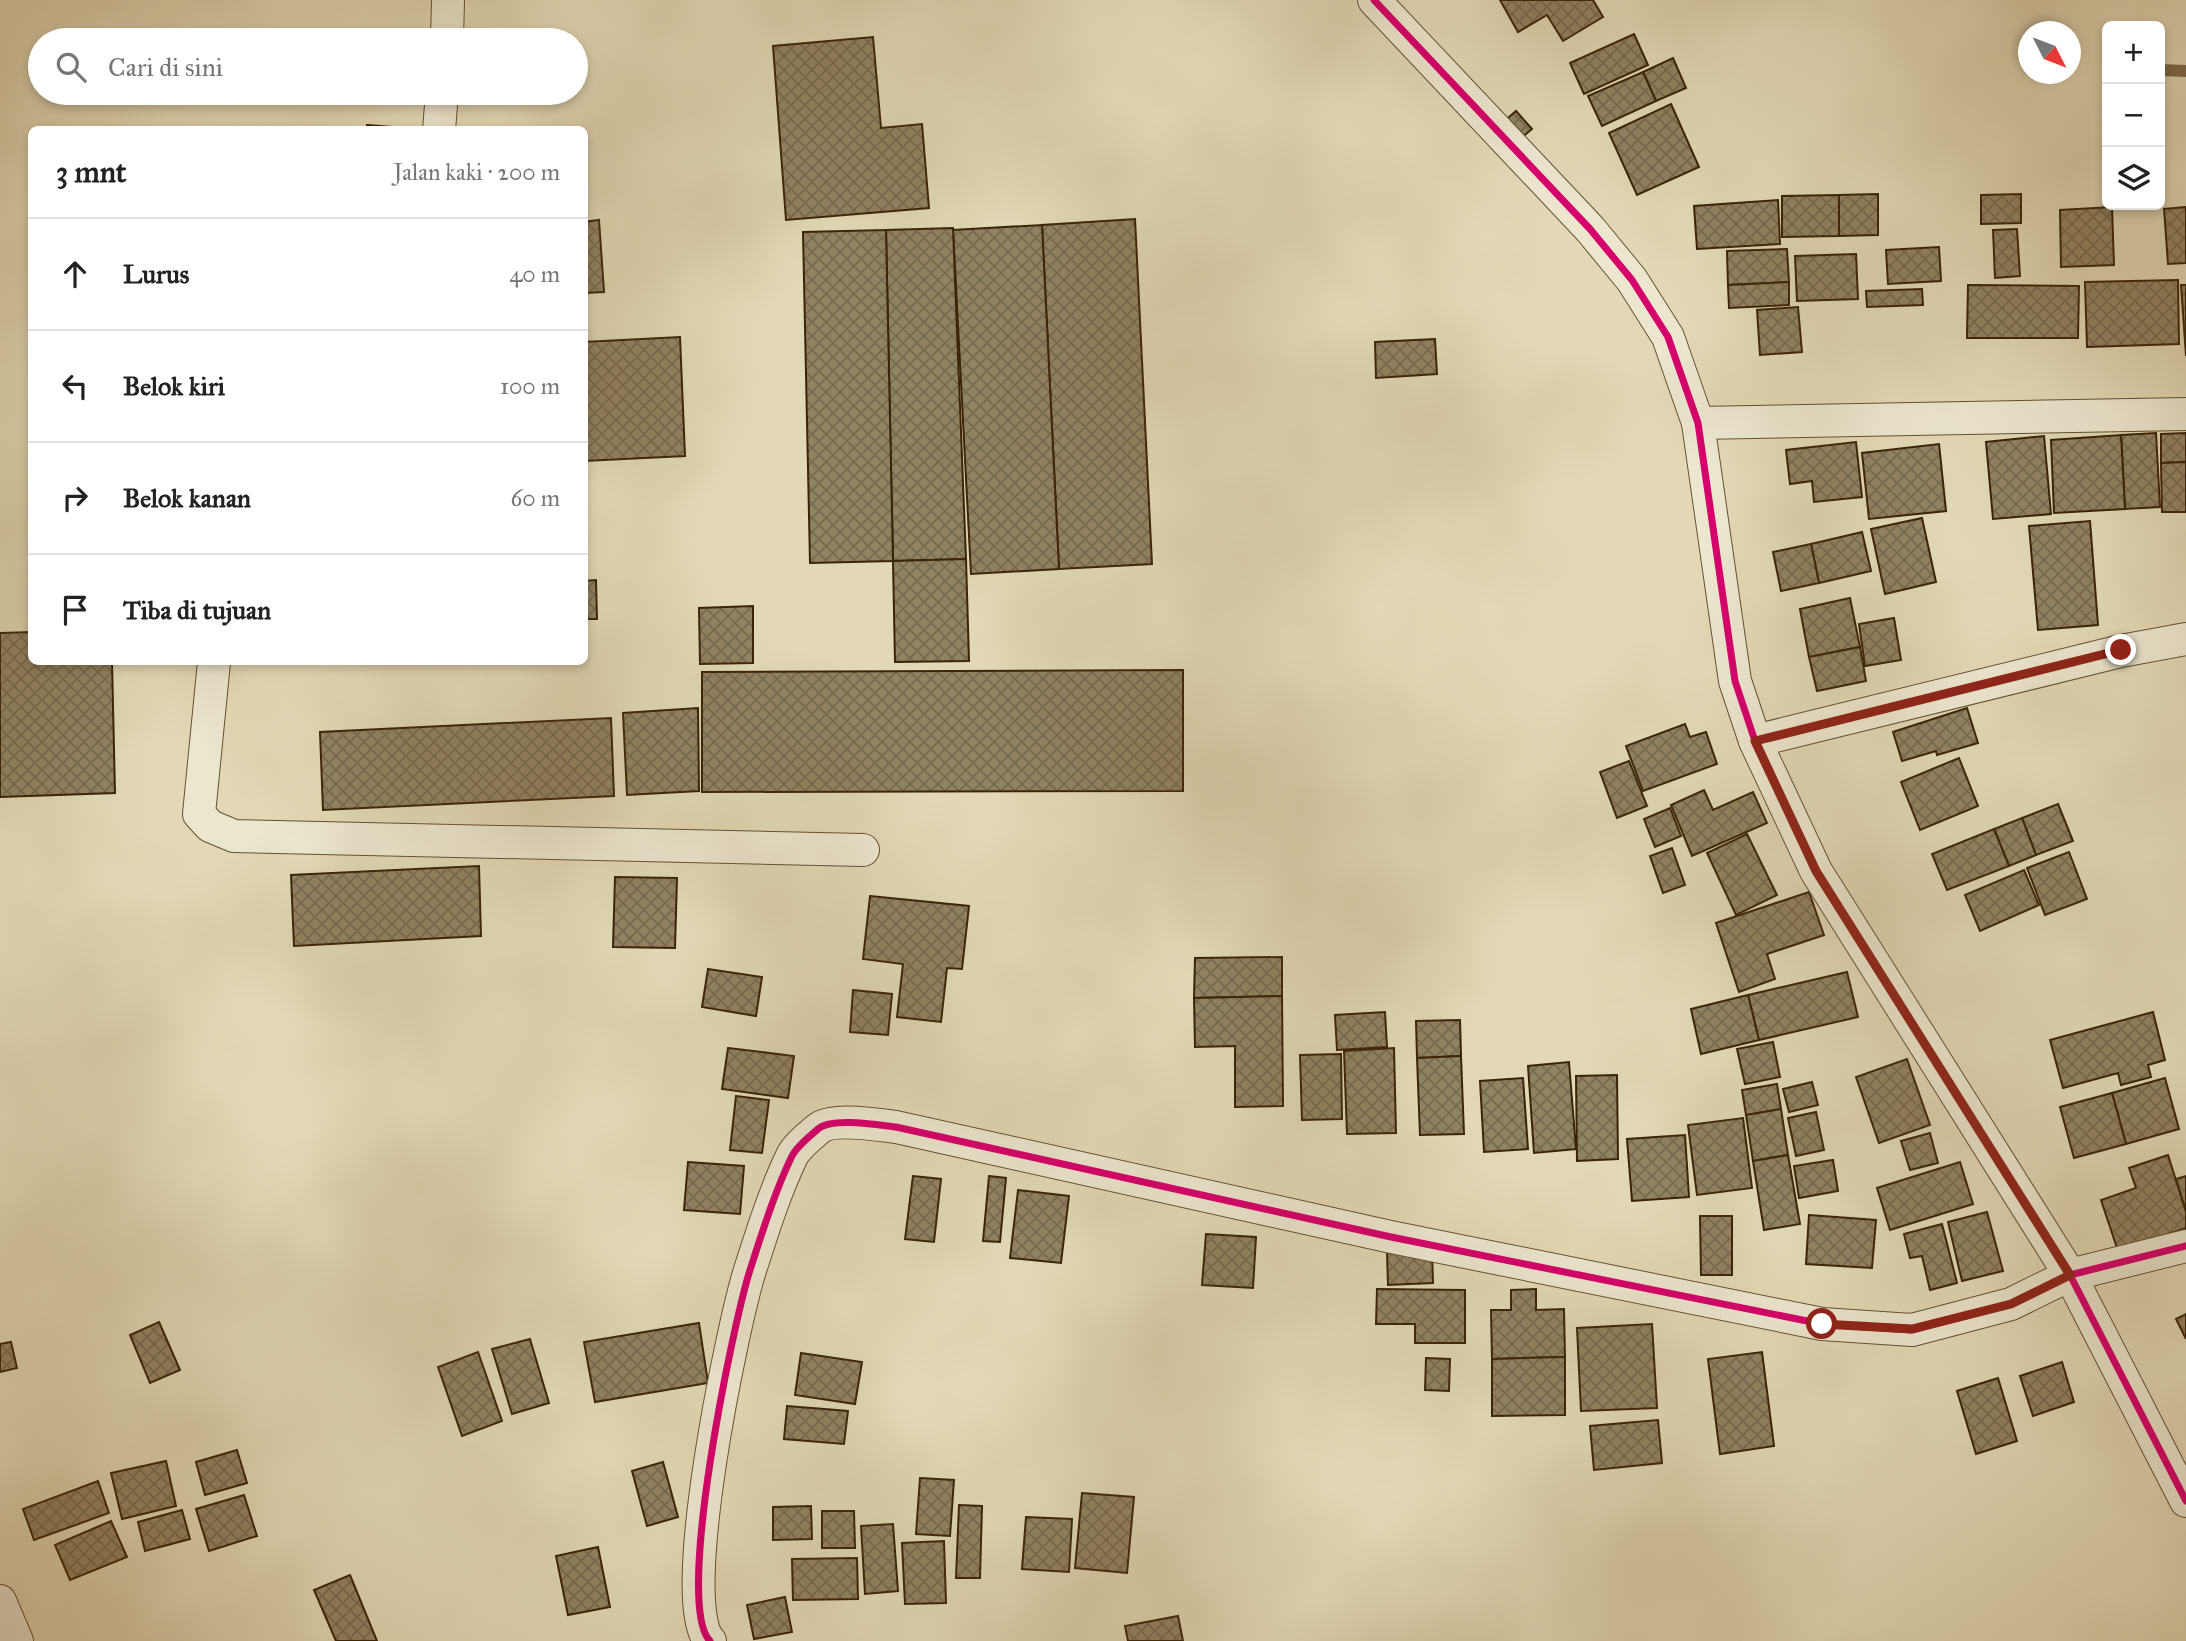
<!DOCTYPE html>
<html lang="id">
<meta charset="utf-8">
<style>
:root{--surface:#fff;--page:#f6f6f6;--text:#222;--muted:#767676;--line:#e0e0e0}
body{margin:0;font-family:"IM FELL Great Primer",serif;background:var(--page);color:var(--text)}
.controls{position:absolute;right:21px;top:21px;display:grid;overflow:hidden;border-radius:10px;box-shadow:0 4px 10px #0003}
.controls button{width:63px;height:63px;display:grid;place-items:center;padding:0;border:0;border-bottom:2px solid var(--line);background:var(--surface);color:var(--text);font:35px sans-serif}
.compass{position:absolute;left:2018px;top:21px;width:63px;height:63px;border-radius:50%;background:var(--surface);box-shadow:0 4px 10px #0003;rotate:132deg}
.stop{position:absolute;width:21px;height:21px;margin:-16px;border:5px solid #8f2418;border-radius:50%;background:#fff}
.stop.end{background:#8f2418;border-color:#fff;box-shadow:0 2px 7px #0008}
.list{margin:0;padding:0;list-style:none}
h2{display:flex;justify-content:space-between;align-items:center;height:91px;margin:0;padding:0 28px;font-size:30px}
h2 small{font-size:23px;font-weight:400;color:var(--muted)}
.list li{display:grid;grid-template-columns:46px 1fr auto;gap:21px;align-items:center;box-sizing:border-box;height:112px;padding:0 28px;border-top:2px solid var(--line)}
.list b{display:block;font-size:26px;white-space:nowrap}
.list em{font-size:23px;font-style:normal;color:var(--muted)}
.icon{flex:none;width:38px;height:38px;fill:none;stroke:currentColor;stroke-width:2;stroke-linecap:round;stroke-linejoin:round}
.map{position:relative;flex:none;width:2186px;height:1641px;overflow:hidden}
.search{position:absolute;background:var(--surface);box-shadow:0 4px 10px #0003;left:28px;top:28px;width:560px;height:77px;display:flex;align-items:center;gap:18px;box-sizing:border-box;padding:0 24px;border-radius:38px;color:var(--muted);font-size:26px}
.panel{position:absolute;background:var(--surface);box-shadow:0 4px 10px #0003;left:28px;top:126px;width:560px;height:539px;border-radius:10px}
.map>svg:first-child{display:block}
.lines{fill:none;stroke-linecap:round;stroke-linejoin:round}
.stream{stroke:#7c6c4c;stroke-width:12}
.building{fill:url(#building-cross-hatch);stroke:#392507;stroke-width:2}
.street-casing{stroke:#635232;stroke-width:34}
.street{stroke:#ece6cf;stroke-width:32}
.cycleway-casing{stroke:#ece6cf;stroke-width:11}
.cycleway{stroke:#d6006c;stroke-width:7}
.route{stroke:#8f2418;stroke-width:9}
</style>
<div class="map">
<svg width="2186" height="1641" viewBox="0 0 2186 1641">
<defs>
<pattern id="building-cross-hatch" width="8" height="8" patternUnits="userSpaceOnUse" patternTransform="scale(1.75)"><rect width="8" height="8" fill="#918261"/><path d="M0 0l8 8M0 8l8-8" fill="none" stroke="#776a4e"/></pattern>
</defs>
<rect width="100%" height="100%" fill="#e2d8b5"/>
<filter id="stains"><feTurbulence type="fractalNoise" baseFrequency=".00286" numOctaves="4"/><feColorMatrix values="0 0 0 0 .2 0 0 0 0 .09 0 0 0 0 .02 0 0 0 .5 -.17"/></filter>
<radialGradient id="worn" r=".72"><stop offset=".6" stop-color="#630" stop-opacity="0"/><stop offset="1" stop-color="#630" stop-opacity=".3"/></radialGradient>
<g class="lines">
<!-- stream -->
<path class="stream" d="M2160,70L2186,71"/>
</g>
<!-- building -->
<g class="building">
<path d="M1500,0H1593L1603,17L1563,41L1547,15L1518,32Z"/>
<path d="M1634,34L1648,65L1584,94L1570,63Z"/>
<path d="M873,37L881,128L922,124L929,208L786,220L773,46Z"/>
<path d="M1673,58L1686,88L1656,101L1643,72Z"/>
<path d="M1643,72L1656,101L1602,126L1588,96Z"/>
<path d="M1671,104L1699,167L1637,195L1609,133Z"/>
<path d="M1516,111L1532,129L1515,143L1500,125Z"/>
<path d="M367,125L405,128V130H367Z"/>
<path d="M1878,194V235L1839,236V195Z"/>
<path d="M2021,194V223L1981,224V195Z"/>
<path d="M1839,195V236L1782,237V196Z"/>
<path d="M1778,200L1780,244L1697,249L1694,206Z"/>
<path d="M2112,207L2114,265L2061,267L2060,210Z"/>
<path d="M2186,207V263L2168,264L2164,209Z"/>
<path d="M1135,219L1152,564L1059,569L1042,225Z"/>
<path d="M599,220L604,292L584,293V222Z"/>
<path d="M1042,225L1059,569L971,574L953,230Z"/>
<path d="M953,228L966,559L893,561L886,230Z"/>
<path d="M2017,229L2020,276L1995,278L1993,230Z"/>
<path d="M886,230L893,561L810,563L803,232Z"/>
<path d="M1939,247L1941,281L1888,284L1886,250Z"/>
<path d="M1787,249L1789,282L1728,285L1727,251Z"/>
<path d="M1856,254L1858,299L1797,301L1795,256Z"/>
<path d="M2178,280L2179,344L2087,347L2085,282Z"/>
<path d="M1789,282V305L1729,308L1728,285Z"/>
<path d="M1968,285L2079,286L2078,338H1967Z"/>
<path d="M2181,285H2186V356Z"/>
<path d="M1922,289L1923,305L1867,307L1866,291Z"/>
<path d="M1798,307L1802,352L1760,355L1757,310Z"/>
<path d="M680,337L685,456L584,461V342Z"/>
<path d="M1435,339L1437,374L1376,378L1375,342Z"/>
<path d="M2156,433L2160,507L2125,509L2121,435Z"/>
<path d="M2186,433V462L2161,463V434Z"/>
<path d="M2121,435L2125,509L2054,513L2051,440Z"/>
<path d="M2044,436L2051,514L1993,519L1986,442Z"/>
<path d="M1856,442L1862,497L1814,502L1812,481L1790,484L1786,450Z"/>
<path d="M1939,444L1946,511L1869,519L1862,453Z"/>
<path d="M2186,462V512H2162L2161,463Z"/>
<path d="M1922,518L1936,582L1885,594L1871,529Z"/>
<path d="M2090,521L2098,625L2038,630L2029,526Z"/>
<path d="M1862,532L1871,571L1819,583L1811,544Z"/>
<path d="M1811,544L1819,583L1781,591L1773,552Z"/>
<path d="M966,559L969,661L895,662L893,561Z"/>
<path d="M596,580L597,619H584V581Z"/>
<path d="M1850,598L1860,647L1809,657L1800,609Z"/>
<path d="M753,606V663L700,664L699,608Z"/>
<path d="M1894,618L1901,660L1865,666L1859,624Z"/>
<path d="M32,632V662H112L115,793L0,797V633Z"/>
<path d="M1860,647L1866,681L1817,691L1809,657Z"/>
<path d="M1183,670V791L702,792V672Z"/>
<path d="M698,708L699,791L627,795L623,713Z"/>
<path d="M1967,708L1978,743L1937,755L1936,751L1902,761L1893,732Z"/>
<path d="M611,718L614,796L323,810L320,732Z"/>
<path d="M1685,724L1690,737L1706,732L1717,764L1643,791L1626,746Z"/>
<path d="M1959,758L1978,806L1920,830L1901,782Z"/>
<path d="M1629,761L1647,806L1617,818L1600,772Z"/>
<path d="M1704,790L1713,810L1753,792L1767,823L1692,856L1671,805Z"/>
<path d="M2058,804L2073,841L2036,855L2022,818Z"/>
<path d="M1670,808L1681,836L1655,847L1644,819Z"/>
<path d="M2022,818L2036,855L2009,866L1994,829Z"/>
<path d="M1994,829L2009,866L1947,890L1932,854Z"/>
<path d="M1747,834L1777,895L1736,915L1707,853Z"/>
<path d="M1672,848L1685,885L1663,893L1650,856Z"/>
<path d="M2069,852L2087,899L2045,915L2027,868Z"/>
<path d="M479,866L481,936L294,946L291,875Z"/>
<path d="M2024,870L2039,905L1980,931L1965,895Z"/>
<path d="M615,877L677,878L675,948L613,947Z"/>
<path d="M1809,892L1824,935L1767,954L1775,979L1739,992L1716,923Z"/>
<path d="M870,896L969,906L962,969L947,968L941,1022L897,1017L903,964L863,959Z"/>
<path d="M1282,957V996L1194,998L1195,958Z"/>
<path d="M708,969L762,977L756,1016L702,1007Z"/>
<path d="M1847,972L1858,1017L1759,1040L1748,995Z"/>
<path d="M853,990L892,994L888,1035L850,1032Z"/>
<path d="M1748,995L1759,1040L1701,1054L1691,1009Z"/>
<path d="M1282,996L1283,1106L1235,1107V1046L1195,1047L1194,998Z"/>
<path d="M1385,1012L1387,1047L1337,1050L1335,1015Z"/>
<path d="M2153,1012L2165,1060L2148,1065L2151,1077L2121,1085L2118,1073L2063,1088L2050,1040Z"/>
<path d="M1460,1020L1461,1056L1417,1058L1416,1021Z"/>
<path d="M1773,1042L1780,1077L1745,1084L1737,1049Z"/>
<path d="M728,1048L794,1056L788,1098L722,1089Z"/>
<path d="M1394,1048L1396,1133L1347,1134L1344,1051Z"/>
<path d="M1341,1054L1342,1119L1302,1120L1300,1055Z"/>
<path d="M1461,1056L1464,1134L1420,1135L1417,1058Z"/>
<path d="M1907,1059L1930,1125L1879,1143L1856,1077Z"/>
<path d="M1569,1062L1576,1149L1534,1153L1528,1066Z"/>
<path d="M1617,1075L1618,1159L1577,1161L1576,1076Z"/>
<path d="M1523,1078L1528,1149L1484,1152L1480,1081Z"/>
<path d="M2165,1078L2179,1129L2126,1144L2112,1093Z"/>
<path d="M1812,1082L1818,1105L1789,1112L1783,1089Z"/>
<path d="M1777,1084L1781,1109L1746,1115L1742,1090Z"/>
<path d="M2112,1093L2126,1144L2074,1158L2060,1107Z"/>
<path d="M736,1096L769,1100L762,1153L730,1150Z"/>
<path d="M1781,1109L1788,1155L1753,1161L1746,1115Z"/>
<path d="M1816,1112L1824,1150L1796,1156L1788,1118Z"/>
<path d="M1743,1118L1752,1188L1697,1195L1688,1125Z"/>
<path d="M1930,1133L1938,1163L1910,1170L1901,1141Z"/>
<path d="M1685,1135L1689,1197L1632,1201L1627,1139Z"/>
<path d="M1788,1155L1800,1224L1764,1230L1753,1161Z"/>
<path d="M2168,1155L2186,1212V1228L2118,1251L2101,1200L2136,1188L2129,1168Z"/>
<path d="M1833,1160L1838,1191L1799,1198L1794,1166Z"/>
<path d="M688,1162L744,1166L740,1214L684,1210Z"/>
<path d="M1960,1162L1973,1204L1890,1230L1877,1188Z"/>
<path d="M913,1176L941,1179L934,1242L905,1239Z"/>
<path d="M989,1176L1006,1178L1000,1242L983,1241Z"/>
<path d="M2186,1176V1211L2176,1179Z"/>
<path d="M1018,1190L1069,1196L1061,1263L1010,1258Z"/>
<path d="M1987,1212L2003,1271L1962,1281L1948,1222Z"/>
<path d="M1809,1215L1876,1220L1872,1268L1806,1264Z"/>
<path d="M1700,1216H1732V1275H1701Z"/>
<path d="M1942,1224L1957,1283L1930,1290L1922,1256L1910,1258L1904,1234Z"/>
<path d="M1206,1234L1256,1237L1253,1288L1202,1285Z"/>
<path d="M1432,1251L1433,1283L1388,1285L1387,1253Z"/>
<path d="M1377,1289L1465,1290V1343H1415V1324H1376Z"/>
<path d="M1536,1289V1310L1564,1309L1565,1357L1492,1359L1491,1310H1511V1290Z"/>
<path d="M2186,1314V1339L2176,1319Z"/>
<path d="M159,1322L180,1370L150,1383L130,1335Z"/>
<path d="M699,1323L708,1383L595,1402L584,1342Z"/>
<path d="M1652,1324L1657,1408L1581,1411L1577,1328Z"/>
<path d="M530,1339L549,1403L512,1414L492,1349Z"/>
<path d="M11,1342L17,1368L0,1372V1344Z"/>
<path d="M478,1352L502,1421L462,1436L438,1367Z"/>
<path d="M1762,1352L1774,1446L1720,1454L1708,1359Z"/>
<path d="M801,1353L862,1362L855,1404L795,1395Z"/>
<path d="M1565,1357V1415L1492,1416V1359Z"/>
<path d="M1426,1358L1450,1359L1449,1391L1425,1390Z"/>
<path d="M2062,1362L2074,1402L2033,1416L2020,1376Z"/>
<path d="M1998,1378L2017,1441L1976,1454L1957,1391Z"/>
<path d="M787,1406L848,1411L844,1444L784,1439Z"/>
<path d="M1658,1420L1662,1463L1594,1470L1590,1426Z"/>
<path d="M237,1450L247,1483L205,1495L196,1462Z"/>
<path d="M166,1461L176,1506L122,1519L111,1473Z"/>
<path d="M663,1462L678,1517L647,1526L632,1471Z"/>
<path d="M920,1478L954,1480L950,1536L916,1534Z"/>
<path d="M98,1481L109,1513L34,1540L23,1509Z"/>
<path d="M1082,1493L1134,1497L1127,1573L1075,1568Z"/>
<path d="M244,1495L257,1536L209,1551L196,1509Z"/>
<path d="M959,1505L982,1506L980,1578H956Z"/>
<path d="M811,1506L812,1539L773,1540V1507Z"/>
<path d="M182,1510L190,1539L145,1551L138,1522Z"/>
<path d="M822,1511H854L855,1548H822Z"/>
<path d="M1026,1517L1072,1519L1069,1572L1022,1569Z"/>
<path d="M111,1521L127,1557L70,1580L55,1545Z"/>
<path d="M893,1524L898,1591L865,1594L861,1526Z"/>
<path d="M944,1541L946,1603L905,1604L902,1543Z"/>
<path d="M598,1547L610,1607L568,1615L556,1556Z"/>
<path d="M857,1558L858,1599L793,1600L792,1559Z"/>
<path d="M350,1575L377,1641H336L314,1590Z"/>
<path d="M785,1597L792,1632L754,1639L747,1605Z"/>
<path d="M1178,1616L1183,1641H1128L1125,1626Z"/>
</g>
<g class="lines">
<defs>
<g id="street">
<path d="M1374,0L1590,229L1632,280L1668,337L1698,423L1735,681L1755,741L1816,871L2070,1275L2186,1501"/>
<path d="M447,40L448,0"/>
<path d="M439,130L442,93"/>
<path d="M1698,423L2186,414"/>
<path d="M214,662L199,814L210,826L234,836L863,850"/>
<path d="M1755,741L2121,651L2186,639"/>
<path d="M0,1601L17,1641"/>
<path d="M710,1641C674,1605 733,1324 750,1270C762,1233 775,1191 792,1156C797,1146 810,1136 818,1129C832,1117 878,1125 896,1127L1391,1237L1822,1324L1912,1330L2011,1304L2070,1275L2186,1246"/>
</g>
</defs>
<!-- street casing -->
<use href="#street" class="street-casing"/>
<!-- street -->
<use href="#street" class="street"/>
<defs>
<g id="cycleway">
<path d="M1374,0L1590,229L1632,280L1668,337L1698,423L1735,681L1755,741L1816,871L2070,1275L2186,1501"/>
<path d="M710,1641C674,1605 733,1324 750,1270C762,1233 775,1191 792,1156C797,1146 810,1136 818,1129C832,1117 878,1125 896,1127L1391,1237L1822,1324L1912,1330L2011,1304L2070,1275L2186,1246"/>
</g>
</defs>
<!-- cycleway casing -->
<use href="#cycleway" class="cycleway-casing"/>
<!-- cycleway -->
<use href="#cycleway" class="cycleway"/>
</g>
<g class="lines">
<!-- route -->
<path class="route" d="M1822,1324L1912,1329L2011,1304L2070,1275L1816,871L1755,741L2121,650"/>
</g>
<rect width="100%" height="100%" filter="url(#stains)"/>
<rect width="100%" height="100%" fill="url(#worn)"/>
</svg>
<div class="controls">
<button>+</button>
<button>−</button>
<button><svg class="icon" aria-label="layers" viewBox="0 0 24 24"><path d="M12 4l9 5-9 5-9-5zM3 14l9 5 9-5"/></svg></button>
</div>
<svg class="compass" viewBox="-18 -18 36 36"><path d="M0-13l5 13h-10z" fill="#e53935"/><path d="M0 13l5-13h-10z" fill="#767676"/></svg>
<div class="stop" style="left:1822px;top:1324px"></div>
<div class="stop end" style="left:2121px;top:650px"></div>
<div class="search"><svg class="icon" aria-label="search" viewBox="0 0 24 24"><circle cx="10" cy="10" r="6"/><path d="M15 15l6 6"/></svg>Cari di sini</div>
<section class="panel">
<h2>3 mnt<small>Jalan kaki · 200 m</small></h2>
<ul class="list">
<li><svg class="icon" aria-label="ahead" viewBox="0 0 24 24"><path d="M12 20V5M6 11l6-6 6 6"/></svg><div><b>Lurus</b></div><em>40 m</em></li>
<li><svg class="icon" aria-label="left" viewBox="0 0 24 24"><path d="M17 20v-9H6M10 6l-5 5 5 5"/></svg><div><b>Belok kiri</b></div><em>100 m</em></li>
<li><svg class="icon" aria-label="right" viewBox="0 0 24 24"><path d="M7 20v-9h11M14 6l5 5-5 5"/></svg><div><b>Belok kanan</b></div><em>60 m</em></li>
<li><svg class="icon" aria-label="arrive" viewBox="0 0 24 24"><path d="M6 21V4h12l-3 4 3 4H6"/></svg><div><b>Tiba di tujuan</b></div></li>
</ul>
</section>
</div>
